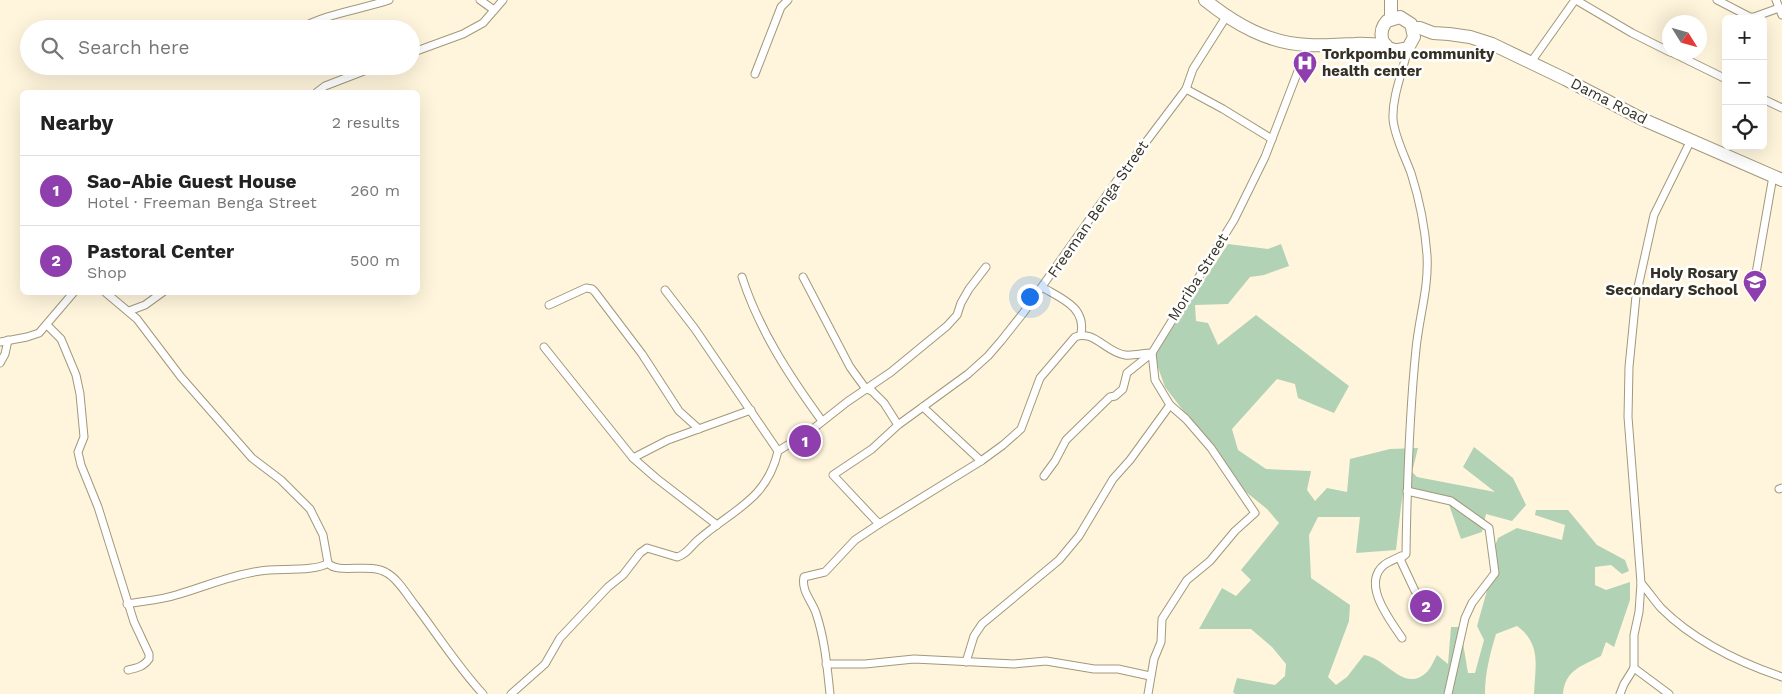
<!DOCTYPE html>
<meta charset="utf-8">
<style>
:root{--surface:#fff;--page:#f6f6f6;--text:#222;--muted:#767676;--line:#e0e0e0;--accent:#8f3eae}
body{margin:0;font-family:"Work Sans",sans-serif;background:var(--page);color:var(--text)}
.controls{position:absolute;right:15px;top:15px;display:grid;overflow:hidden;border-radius:8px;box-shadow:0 5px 20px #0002}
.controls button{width:45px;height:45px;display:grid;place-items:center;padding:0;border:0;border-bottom:1px solid var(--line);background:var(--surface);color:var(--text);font:25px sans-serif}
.compass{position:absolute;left:1662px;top:15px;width:45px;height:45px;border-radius:50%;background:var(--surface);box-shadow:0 5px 20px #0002;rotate:127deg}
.you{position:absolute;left:1029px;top:296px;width:18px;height:18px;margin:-12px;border:4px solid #fff;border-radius:50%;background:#1a73e8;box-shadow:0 0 0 8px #1a73e833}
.badge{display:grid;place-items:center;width:32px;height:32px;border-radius:50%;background:var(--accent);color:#fff;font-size:16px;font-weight:700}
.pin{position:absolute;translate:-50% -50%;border:2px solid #fff;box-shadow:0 1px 5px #0006}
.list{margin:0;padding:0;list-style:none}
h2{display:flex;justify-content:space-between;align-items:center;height:65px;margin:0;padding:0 20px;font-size:21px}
h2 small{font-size:16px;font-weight:400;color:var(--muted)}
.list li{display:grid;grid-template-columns:32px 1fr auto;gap:15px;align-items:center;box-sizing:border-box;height:70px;padding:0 20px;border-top:1px solid var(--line)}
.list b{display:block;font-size:19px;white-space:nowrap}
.list p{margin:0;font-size:16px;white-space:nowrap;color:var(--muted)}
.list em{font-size:16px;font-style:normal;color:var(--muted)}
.icon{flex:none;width:28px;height:28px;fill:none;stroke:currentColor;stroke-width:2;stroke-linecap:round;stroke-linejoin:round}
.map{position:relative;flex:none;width:1782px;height:694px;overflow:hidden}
.search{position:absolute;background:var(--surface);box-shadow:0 5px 20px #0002;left:20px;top:20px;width:400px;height:55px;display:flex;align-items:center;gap:12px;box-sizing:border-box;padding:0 18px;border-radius:28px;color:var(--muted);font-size:19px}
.panel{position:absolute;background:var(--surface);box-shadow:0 5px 20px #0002;left:20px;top:90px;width:400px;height:205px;border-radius:8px}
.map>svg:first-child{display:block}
.green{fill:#b1d2b4}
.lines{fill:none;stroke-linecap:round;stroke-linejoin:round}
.street-casing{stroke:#a2987a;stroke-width:9}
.highway-casing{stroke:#a2987a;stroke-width:14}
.street{stroke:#fff;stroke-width:7}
.highway{stroke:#fff;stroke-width:12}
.labels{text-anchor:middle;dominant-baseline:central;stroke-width:5;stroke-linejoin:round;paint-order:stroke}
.poi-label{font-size:15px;font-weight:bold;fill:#353125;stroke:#fff;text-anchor:start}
.street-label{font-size:15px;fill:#353125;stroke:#fff}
</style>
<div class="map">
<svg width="1782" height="694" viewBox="0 0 1782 694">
<rect width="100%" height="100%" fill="#fff5dc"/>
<!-- green -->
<path class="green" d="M1228,244L1268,249L1281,244L1289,266L1264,275L1250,277L1228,304L1195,305L1196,321L1208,323L1218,345L1256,315L1349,386L1334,413L1298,398L1295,384L1277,379L1232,429L1238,450L1266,469L1311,471L1307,490L1315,501L1327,488L1347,492L1350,459L1390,449L1418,448L1412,472L1417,477L1495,492L1463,467L1474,447L1513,478L1526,505L1512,521L1486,514L1482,532L1461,539L1447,499L1404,488L1401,506L1396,550L1356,553L1360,517H1318L1309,535L1311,578L1350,605L1349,621L1328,677L1336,685L1347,677L1364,655C1387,658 1404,694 1427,672C1431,668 1434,660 1437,655L1448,664L1451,627H1467L1463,643L1468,673H1475L1484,640L1477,626L1490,580L1492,553L1498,538L1517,528L1562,540L1565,525L1535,515L1536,510H1568L1597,545L1625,560L1629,571L1622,574L1611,565L1595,567V585L1606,590L1630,582V600L1614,647L1606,642L1601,656C1582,666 1565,670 1563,694H1534C1535,667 1542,644 1517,626L1496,634C1490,654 1485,673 1485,694H1235L1233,692L1237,678L1275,685L1285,676L1286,664L1272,647L1251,629H1199L1222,588L1236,596L1251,580L1241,570L1279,523L1267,509L1246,492L1165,387L1154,356Z"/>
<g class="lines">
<defs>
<g id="street">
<path d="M480,0L494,10"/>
<path d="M1576,0L1632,33L1670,52"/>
<path d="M1717,0L1750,17H1754L1779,8"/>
<path d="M1776,0L1782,15"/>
<path d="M299,29C328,13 359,10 389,0"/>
<path d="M1408,48C1403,71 1392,96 1393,119C1394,135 1405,157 1411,173C1419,198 1425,228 1427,255C1429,288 1419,317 1416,349C1409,417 1407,486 1406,554L1400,559L1415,591"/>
<path d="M1671,52L1726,79"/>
<path d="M411,53L463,34L483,23L503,0"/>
<path d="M1531,62L1575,0"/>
<path d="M755,74L781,7L788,0"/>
<path d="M1186,89L1223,109L1272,139"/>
<path d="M317,92L325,86L377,66"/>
<path d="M1763,99L1782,108"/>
<path d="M742,277C759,330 790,377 822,421"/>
<path d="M803,277L850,367L866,389L872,391L884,403L898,425"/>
<path d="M1755,279L1773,176"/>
<path d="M1042,287C1062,299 1086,307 1081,334"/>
<path d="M665,290L695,329L778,451"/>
<path d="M105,292L137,319L181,377L252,458L281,480L310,509L323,535L328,563C338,575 370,562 387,573C398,579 407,595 415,605C437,634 458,667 483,694"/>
<path d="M549,305L586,288L592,289L595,292L642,354L679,411L699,429"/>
<path d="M129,311L145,305L163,292"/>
<path d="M47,325L61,339L76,375L80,394L84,437L78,452L81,465L98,507L134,622L149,654V659C143,667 137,668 128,670"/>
<path d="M0,342L27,337L39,333L74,292"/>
<path d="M544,347L633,458L656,478L717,525"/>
<path d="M1152,353C1144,353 1133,356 1125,355C1107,353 1093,329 1075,337L1040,378L1021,429L1003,445L981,461L879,524L833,475L872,449L898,425L968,374L988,356L1001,341L1024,312L1118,179L1186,89L1193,69L1226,17"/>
<path d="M0,363L5,354L8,340"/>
<path d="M923,407L981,461"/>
<path d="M633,458L668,440L751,410"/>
<path d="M1044,476L1055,461L1066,440L1110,397L1115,396L1123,389L1127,373L1152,353L1234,220L1265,157L1308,45"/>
<path d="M1779,489L1782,488"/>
<path d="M1407,491L1451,501L1489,528L1495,573L1472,603L1465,618L1448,694"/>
<path d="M1401,556C1396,559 1389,561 1384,565C1361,584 1390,620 1402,638"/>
<path d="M1641,583C1648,591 1654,600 1661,608C1694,641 1738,662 1782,677"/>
<path d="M127,604C143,601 161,600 176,595C204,587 231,575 260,571C277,568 316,572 328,563"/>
<path d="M966,662L974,636L982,624L1059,560L1079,536L1113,479L1130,460L1170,405"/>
<path d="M826,664H865L914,659L1014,664L1046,661L1094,669H1118L1150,676"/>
<path d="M1634,668V635L1639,612L1641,583L1628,417L1629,367L1636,296L1654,215L1691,140"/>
<path d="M1634,668L1669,694"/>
<path d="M511,694L545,664L560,638L608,587L623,575L640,553L647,548L677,557C686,555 691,546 698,540C732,510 767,500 778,451L809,432L847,402L891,372L947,326L957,315L961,303L969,289L986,267"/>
<path d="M830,694C827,666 825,640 816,613C812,601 801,591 804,577L825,572L855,540L879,524"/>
<path d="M1148,694L1154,659L1161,642L1162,619L1187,580L1210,561L1235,531L1255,513L1211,448L1186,419L1170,405L1155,380L1152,353"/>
<path d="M1620,694L1624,684L1634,668"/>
</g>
<g id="highway">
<path d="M1205,0C1235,24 1269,44 1309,45C1324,46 1340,44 1355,44C1365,43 1375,45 1386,45"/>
<path d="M1400,17L1411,24L1414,37L1408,48C1404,49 1399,50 1395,50C1380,48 1378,31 1387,21Z"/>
<path d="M1391,18V0"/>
<path d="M1413,28H1420L1433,33L1449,34L1470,37L1492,44L1565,79L1642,119L1782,180"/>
</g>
</defs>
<!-- street casing -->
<use href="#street" class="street-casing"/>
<!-- highway casing -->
<use href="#highway" class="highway-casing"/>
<!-- street -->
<use href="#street" class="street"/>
<!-- highway -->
<use href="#highway" class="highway"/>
</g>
<!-- icons -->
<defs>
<symbol id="hospital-pin" viewBox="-11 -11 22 30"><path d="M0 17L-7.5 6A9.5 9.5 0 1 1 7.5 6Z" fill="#8f3eae" stroke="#fff"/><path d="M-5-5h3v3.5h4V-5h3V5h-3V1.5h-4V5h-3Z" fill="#fff"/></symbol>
<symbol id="school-pin" viewBox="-11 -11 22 30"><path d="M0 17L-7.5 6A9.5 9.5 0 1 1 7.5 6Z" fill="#8f3eae" stroke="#fff"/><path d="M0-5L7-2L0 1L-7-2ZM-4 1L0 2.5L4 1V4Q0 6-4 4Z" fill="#fff"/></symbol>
</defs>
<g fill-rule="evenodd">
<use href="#hospital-pin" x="1291" y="49" width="28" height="38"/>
<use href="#school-pin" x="1741" y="268" width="28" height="38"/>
</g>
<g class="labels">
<!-- poi labels -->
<g class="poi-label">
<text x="1322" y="54">Torkpombu community<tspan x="1322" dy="17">health center</tspan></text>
<text x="1738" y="273" text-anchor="end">Holy Rosary<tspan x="1738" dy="17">Secondary School</tspan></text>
</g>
<!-- street labels -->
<g class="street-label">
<text transform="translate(1609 101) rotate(27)">Dama Road</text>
<text transform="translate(1098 209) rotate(-55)">Freeman Benga Street</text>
<text transform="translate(1198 277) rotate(-58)">Moriba Street</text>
</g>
</g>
</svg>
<div class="controls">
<button>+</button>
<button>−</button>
<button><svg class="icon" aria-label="locate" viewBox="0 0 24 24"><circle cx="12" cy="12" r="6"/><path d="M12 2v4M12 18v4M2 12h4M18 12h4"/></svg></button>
</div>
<svg class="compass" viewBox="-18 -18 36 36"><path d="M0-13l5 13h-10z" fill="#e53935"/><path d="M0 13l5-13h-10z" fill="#767676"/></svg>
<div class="you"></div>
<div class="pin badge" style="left:805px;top:441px">1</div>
<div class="pin badge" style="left:1426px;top:606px">2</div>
<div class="search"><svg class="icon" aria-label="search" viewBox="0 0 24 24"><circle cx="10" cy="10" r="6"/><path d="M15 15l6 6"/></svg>Search here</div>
<section class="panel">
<h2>Nearby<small>2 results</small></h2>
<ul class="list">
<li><span class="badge">1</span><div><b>Sao-Abie Guest House</b><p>Hotel · Freeman Benga Street</p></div><em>260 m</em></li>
<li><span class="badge">2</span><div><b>Pastoral Center</b><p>Shop</p></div><em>500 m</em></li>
</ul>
</section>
</div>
